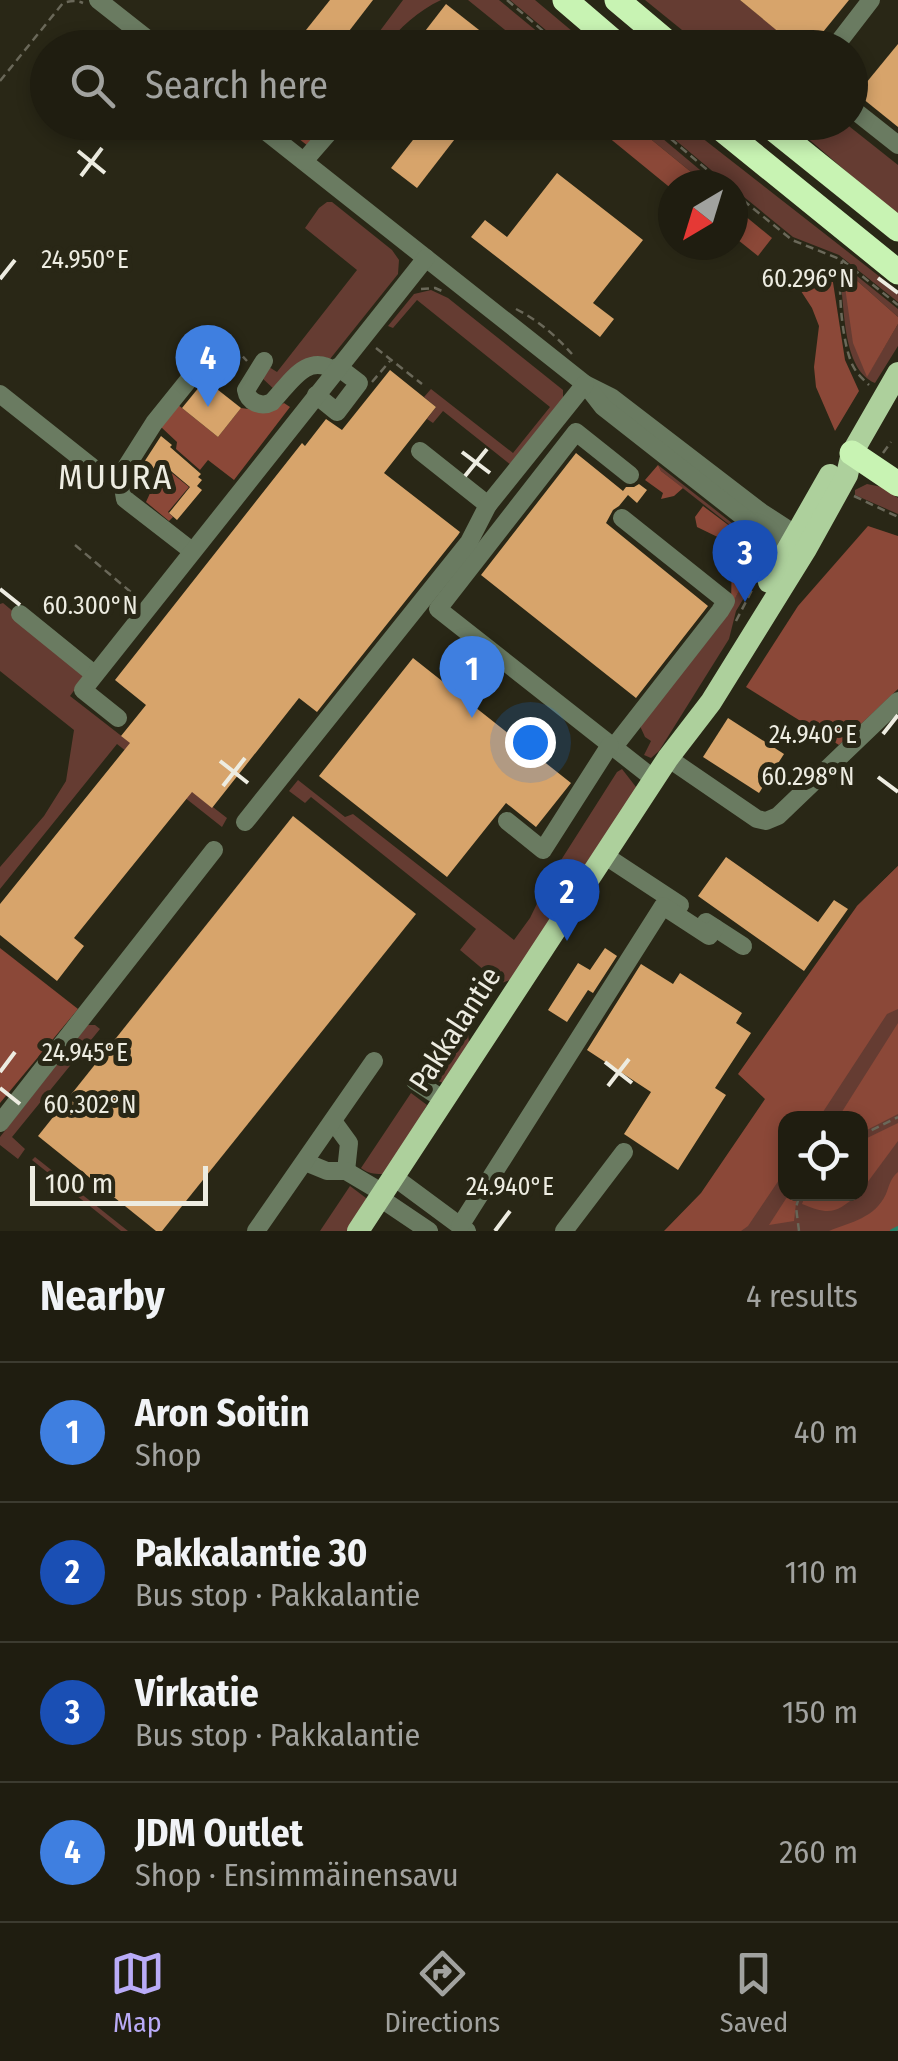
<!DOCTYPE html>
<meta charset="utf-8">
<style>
:root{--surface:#1f1d10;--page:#2c2a1e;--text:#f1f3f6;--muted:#a1a29f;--line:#3c3b30;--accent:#b9abf7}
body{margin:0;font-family:"Fira Sans Condensed",sans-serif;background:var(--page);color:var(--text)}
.controls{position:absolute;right:30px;bottom:30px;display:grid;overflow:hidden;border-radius:20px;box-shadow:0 5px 15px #0003}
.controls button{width:90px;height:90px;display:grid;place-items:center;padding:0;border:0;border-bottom:2px solid var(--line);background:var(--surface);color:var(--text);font:50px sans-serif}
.compass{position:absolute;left:658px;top:170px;width:90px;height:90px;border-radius:50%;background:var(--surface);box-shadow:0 5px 15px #0003;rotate:218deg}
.scale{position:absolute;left:30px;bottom:25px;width:178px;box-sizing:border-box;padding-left:10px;border:5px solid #edece1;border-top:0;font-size:28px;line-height:35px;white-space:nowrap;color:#edece1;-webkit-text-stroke:8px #292716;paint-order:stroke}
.you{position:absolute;left:530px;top:742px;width:35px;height:35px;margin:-25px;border:8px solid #fff;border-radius:50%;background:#1a73e8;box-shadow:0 0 0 15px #1a73e833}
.badge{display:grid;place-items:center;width:65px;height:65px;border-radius:50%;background:var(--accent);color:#fff;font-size:32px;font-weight:700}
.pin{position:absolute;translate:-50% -82px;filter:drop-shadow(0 2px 5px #0008)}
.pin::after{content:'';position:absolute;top:52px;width:35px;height:30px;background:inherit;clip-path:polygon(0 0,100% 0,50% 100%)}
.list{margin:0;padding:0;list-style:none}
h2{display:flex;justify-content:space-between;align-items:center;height:130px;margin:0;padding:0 40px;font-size:42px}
h2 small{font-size:32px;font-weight:400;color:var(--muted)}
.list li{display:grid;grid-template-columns:65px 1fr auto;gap:30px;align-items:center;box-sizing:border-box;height:140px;padding:0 40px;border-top:2px solid var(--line)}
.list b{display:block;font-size:38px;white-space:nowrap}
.list p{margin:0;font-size:32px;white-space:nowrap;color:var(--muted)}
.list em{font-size:32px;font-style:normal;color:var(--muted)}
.icon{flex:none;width:55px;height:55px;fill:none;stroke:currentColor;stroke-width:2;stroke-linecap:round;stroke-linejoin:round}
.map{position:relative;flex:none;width:898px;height:1231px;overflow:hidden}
.search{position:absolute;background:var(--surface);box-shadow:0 5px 15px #0003;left:30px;right:30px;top:30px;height:110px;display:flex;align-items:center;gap:25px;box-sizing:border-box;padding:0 35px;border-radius:55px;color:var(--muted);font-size:38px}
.sheet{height:690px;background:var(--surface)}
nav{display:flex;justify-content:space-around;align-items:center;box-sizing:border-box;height:140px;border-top:2px solid var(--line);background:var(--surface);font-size:28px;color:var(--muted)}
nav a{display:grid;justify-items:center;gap:5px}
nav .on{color:var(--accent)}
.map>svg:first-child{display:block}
.green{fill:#653c32}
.forest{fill:#8b4838}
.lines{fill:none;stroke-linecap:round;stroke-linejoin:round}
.stream{stroke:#268267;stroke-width:4}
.building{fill:#d7a46b}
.path{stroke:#6a6859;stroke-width:2.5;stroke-dasharray:8 5;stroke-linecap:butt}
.minor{stroke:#6a7b61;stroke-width:18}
.major{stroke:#add09c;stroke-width:22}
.highway{stroke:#c8f3b3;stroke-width:25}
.ticks{fill:none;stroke:#edece1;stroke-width:4}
.labels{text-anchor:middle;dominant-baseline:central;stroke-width:10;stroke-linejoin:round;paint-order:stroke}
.street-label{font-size:30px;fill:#edece1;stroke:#292716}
.quarter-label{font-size:35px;letter-spacing:2.5px;fill:#edece1;stroke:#292716}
.ticks-label{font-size:25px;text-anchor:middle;fill:#edece1;stroke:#292716;stroke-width:10;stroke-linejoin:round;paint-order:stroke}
</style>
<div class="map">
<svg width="898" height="1231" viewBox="0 0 898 1231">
<rect width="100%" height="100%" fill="#292716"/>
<!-- green -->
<g class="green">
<path d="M403,0H441C418,11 400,27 385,47H368Z"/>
<path d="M468,0H499L556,47H526Z"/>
<path d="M510,0H535L591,47H566Z"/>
<path d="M645,0H740L798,47H703Z"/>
<path d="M631,123H644L718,185H707Z"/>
<path d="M655,123H683L898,291V302L839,255L793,237L733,188V185H729Z"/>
<path d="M790,123H845L898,165V216Z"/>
<path d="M327,202H332L392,250L399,260L398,274L330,359C305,349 292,374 276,391L261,377L269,367L277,372L357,270L305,228L319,208Z"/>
<path d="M848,274L857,276L898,309V317L854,278L867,376L898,324V346L875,383C844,370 845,315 841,286L844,278Z"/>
<path d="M431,290L448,298L563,390V400L511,465L443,411L433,423L427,419L436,407L424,397L431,389L513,453L550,407L417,300L393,328L388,326L414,294Z"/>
<path d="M658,465L760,545L764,551L762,568L736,611L729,639L659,751L651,758L644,755L651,741L645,737L640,726L721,624L758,555L759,548L661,471Z"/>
<path d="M867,484L882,487L898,498V514L855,495V490Z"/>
<path d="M3,603L87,673L70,696L227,818L222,827L117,744L0,889V867L44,816L66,781L74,730L0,671V604Z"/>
<path d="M622,769L636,787L637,793L513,979L499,984L494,990L468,1033L469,1043L443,1083L423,1075L491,976L460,950L476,929L311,797L305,803L289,791L298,780L345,817L353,814L514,940L530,918L549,879L617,772Z"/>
<path d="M898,866V1231H717L785,1128L786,1194H860V1118H792L857,906Z"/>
<path d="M88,1025H95L100,1029L12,1137L25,1149L18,1159L0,1145V1137Z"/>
<path d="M411,1093L427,1105L388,1174C377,1174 370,1175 361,1168Z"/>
<path d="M35,1157L128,1231H121L32,1160Z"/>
<path d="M350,1186L366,1198L369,1202L350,1231H320Z"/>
</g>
<!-- forest -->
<g class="forest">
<path d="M279,123H326L308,146Z"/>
<path d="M591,123H631L707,185H673V190Z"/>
<path d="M733,206L772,238L758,256L733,236Z"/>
<path d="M813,270L832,276L845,360L859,391L835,431L816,387L814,367L819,326L812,308L799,288Z"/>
<path d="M847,276L854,278L898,317V324L867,377L853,343L844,280Z"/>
<path d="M284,403L290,407L234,480L208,460L200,470L176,449L177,442L161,427L177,404L218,437L241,408L270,412Z"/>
<path d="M658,465L661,471L683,488L674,496L661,499L663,493L645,480Z"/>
<path d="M168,470L189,487L168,512L173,517L169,521L146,502L156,480Z"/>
<path d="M703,506L759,548L758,555L731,606L732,551L730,543L697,527L695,517Z"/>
<path d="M868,526L898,536V689L839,745L746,687L798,606Z"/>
<path d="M898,866V1009L887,1014L819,1118H786L785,1171L748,1226L741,1231H664L701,1193L765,1099L738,1074L857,906Z"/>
<path d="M0,948L78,1009L0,1103Z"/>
<path d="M898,1023V1114L861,1133L860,1118H838Z"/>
<path d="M898,1123V1141L861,1191V1141Z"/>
<path d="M898,1172V1231H829C851,1222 875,1218 886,1194C890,1184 890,1179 898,1172Z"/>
<path d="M789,1194H797L794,1221L769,1225Z"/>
<path d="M806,1194H858C836,1214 829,1215 802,1204Z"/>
</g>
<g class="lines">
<!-- stream -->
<path class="stream" d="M892,1231L898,1228"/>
</g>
<!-- building -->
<g class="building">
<path d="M330,0H373L336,48H318L302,35Z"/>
<path d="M740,0H849L810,48H798Z"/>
<path d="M446,4L502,48H412Z"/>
<path d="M898,44V127L857,94Z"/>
<path d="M427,122H468L417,188L391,168Z"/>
<path d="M557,173L643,240L593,303L614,319L600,337L471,237L485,220L507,237Z"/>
<path d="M390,370L436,407L384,473L460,532L458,535L317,712L299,698L212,808L192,792L74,938L84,946L57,981L0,935V904L130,743L121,736L146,705L115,680L302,443L305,446L326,419L342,430Z"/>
<path d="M208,382L241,408L218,437L182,408L200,386Z"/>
<path d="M161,436L172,445L170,447L201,474L198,477L202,480L197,486L202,490L177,520L169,513L190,487L159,461L145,479L137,473Z"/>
<path d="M576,453L623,491L626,487H634L639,484L647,490L637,503L628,495L619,506L613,510L606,523L708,606L636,698L481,575Z"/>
<path d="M413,658L571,783L536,827L506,803L447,877L319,776Z"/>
<path d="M728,718L784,754L759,793L703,757Z"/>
<path d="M293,816L416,914L162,1231H156L38,1136Z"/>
<path d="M726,857L818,922L834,900L848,909L804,971L698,896Z"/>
<path d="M605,948L617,956L593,993L588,990L567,1022L548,1010L578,963L590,970Z"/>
<path d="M641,964L673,984L680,973L742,1013L736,1023L751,1033L715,1088L726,1095L678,1170L624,1134L651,1092L587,1050Z"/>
</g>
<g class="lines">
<!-- path -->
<g class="path">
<path d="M507,0L563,48"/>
<path d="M0,81L63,3C70,1 76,0 83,3"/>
<path d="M651,122L725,185"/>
<path d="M733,192L792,240L842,260L898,305"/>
<path d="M842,261C837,285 842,345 853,366C857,374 863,379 869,385"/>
<path d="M421,289L435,288L442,291"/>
<path d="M516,309C539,321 555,335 572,354"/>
<path d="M234,347L247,361"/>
<path d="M376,348L422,384"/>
<path d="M372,382L390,361"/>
<path d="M883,453L891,442"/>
<path d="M854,496L898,517"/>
<path d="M75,545L139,599"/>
<path d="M736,621L752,590"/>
<path d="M860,1136L898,1117"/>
<path d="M799,1231L796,1207L800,1194"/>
</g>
<!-- minor -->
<g class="minor">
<path d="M98,0L159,48"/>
<path d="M834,48L871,0"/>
<path d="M850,107L898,145"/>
<path d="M254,122L585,384L611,397L761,512L795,534L803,544"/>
<path d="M304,161L338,122"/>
<path d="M264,361L246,390C248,402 261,408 272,402C291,382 307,352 335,371"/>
<path d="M589,389L603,407L770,538L786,549H801"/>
<path d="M0,394L102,475"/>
<path d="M316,395L337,412L359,383L338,367"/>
<path d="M420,451L488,505"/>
<path d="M630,475L576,432L438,609L654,779"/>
<path d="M192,551L125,499L121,475L154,423L191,377L199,371L219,366"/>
<path d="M20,614L94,674"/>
<path d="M118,718L83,690L426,258"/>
<path d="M613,748L720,611L726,601L622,518"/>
<path d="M668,758L757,819L766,821L778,816L898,701"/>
<path d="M507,821L543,850L610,745"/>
<path d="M245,822L469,542L488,505L585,384"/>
<path d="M604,855L680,905"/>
<path d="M706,922L743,946"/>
<path d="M415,1081L444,1100"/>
<path d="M333,1121L349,1143L346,1171"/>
<path d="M0,1123L214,850"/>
<path d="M305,1162L327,1171H346L383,1193"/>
<path d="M394,1177L467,1231"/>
<path d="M380,1198L429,1231"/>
<path d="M460,1226L663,906L709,936L715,928"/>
<path d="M256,1231L374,1061"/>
<path d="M564,1231L624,1152"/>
</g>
<!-- major -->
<g class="major">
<path d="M769,582L830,475"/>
<path d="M358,1231L668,758L711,702L806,549L847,475L852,453L898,373"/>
</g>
<!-- highway -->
<g class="highway">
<path d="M565,0L621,48"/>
<path d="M617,0L674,48"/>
<path d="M713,122L898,272"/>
<path d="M765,122L898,229"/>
<path d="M852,453L898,484"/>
</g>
</g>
<!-- ticks -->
<path class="ticks" d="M78,151L105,173M81,176L102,148M878,278L898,293M0,279L15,260M462,452L490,473M465,476L487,449M0,589L20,605M883,734L898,715M220,761L248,783M878,777L898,792M223,786L245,758M605,1062L632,1083M0,1072L15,1052M608,1086L629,1059M0,1088L20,1104M495,1231L510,1211"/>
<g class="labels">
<!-- street labels -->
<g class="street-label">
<text transform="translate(455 1029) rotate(-57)">Pakkalantie</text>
</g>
<!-- quarter labels -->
<g class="quarter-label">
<text x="116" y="477">MUURA</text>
</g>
</g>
<g class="ticks-label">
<text x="85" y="268">24.950°E</text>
<text x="808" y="287">60.296°N</text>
<text x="90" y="614">60.300°N</text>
<text x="813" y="743">24.940°E</text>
<text x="808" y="785">60.298°N</text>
<text x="85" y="1061">24.945°E</text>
<text x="90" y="1113">60.302°N</text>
<text x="510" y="1195">24.940°E</text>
</g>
</svg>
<div class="controls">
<button><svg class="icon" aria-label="locate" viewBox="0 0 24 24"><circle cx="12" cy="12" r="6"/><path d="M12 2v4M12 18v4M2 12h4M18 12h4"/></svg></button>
</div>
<svg class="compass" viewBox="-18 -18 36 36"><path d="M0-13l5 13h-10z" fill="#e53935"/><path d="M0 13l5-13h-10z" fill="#a1a29f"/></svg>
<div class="scale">100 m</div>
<div class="you"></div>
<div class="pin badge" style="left:472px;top:718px;background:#3f7fe0">1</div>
<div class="pin badge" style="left:567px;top:941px;background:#1a4fb4">2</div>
<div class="pin badge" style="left:745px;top:602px;background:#1a4fb4">3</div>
<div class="pin badge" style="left:208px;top:407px;background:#3f7fe0">4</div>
<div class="search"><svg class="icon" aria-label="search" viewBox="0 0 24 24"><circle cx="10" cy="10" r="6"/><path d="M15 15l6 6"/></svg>Search here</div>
</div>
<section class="sheet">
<h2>Nearby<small>4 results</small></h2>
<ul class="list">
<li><span class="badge" style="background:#3f7fe0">1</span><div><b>Aron Soitin</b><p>Shop</p></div><em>40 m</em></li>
<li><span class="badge" style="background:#1a4fb4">2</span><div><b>Pakkalantie 30</b><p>Bus stop · Pakkalantie</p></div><em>110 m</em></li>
<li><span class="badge" style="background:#1a4fb4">3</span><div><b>Virkatie</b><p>Bus stop · Pakkalantie</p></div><em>150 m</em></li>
<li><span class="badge" style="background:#3f7fe0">4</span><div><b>JDM Outlet</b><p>Shop · Ensimmäinensavu</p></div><em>260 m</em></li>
</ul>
</section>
<nav>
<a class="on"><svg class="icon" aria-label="map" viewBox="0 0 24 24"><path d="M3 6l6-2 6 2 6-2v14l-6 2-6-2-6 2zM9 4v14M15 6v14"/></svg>Map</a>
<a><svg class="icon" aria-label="directions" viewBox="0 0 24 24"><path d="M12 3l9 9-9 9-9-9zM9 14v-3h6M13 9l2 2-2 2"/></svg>Directions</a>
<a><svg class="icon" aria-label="saved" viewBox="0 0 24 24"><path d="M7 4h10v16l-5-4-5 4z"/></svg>Saved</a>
</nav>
